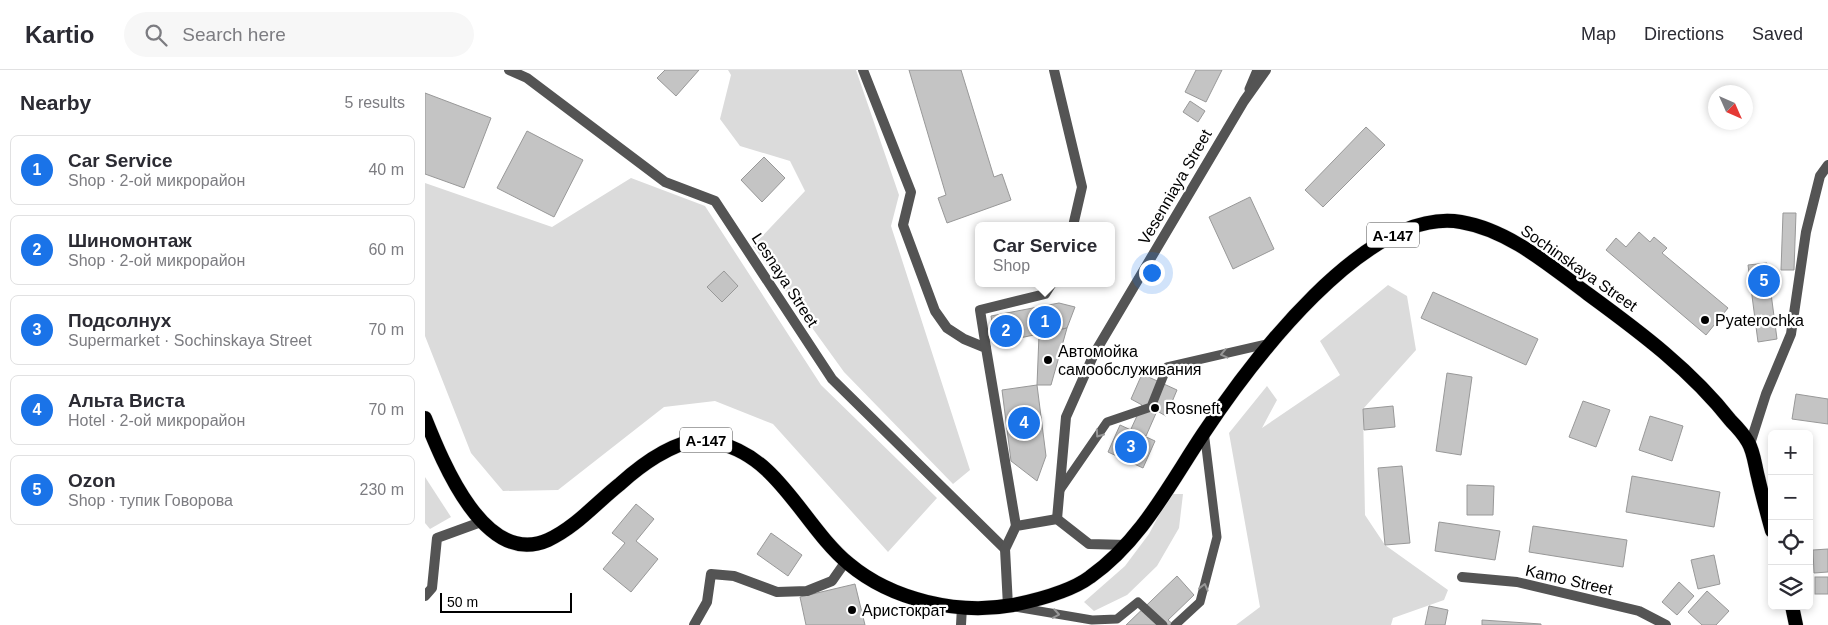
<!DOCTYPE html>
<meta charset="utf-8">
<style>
:root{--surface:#fff;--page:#f7f7f7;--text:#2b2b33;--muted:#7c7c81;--line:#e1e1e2;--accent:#1a73e8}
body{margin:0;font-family:Arial,sans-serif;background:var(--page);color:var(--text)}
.controls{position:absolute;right:15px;bottom:15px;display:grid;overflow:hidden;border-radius:8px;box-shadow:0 2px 8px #0003}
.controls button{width:45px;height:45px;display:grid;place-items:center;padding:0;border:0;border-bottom:1px solid var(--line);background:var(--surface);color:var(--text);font:25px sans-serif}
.compass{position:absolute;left:1283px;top:15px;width:45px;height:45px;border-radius:50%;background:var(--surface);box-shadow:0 2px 8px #0003;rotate:135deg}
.scale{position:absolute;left:15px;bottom:12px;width:132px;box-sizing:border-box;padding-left:5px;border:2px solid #000;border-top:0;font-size:14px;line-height:18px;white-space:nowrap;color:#000;-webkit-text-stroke:4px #fff;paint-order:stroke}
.you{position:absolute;left:726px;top:202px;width:18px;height:18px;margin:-12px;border:4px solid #fff;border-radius:50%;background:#1a73e8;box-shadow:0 0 0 8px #1a73e833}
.badge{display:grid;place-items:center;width:32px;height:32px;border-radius:50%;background:var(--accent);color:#fff;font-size:16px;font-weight:700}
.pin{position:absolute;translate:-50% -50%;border:2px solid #fff;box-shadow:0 1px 5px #0006}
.popup{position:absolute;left:550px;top:152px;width:140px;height:65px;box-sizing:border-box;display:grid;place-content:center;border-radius:8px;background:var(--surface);filter:drop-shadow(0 1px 4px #0005);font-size:16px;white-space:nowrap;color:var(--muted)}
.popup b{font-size:19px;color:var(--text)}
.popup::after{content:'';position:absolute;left:50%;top:100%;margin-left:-10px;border:10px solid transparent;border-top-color:var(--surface)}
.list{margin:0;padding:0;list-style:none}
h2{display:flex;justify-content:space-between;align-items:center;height:65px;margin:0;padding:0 20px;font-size:21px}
h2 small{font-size:16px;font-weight:400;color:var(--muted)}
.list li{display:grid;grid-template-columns:32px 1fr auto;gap:15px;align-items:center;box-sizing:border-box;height:70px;margin:0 10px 10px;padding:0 10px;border:1px solid var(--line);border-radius:8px}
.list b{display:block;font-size:19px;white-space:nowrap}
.list p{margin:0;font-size:16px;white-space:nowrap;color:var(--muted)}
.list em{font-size:16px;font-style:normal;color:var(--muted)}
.icon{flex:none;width:28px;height:28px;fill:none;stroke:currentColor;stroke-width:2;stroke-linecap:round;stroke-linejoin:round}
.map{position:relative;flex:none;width:1403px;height:555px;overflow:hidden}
header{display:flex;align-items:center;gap:30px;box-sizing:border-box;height:70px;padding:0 25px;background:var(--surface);border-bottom:1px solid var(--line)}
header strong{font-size:24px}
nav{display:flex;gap:28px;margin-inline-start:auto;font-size:18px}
.search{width:350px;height:45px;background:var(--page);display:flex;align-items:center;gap:12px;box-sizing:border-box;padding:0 18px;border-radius:28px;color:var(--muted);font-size:19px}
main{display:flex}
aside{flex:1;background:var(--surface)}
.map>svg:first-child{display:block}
.green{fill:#dbdbdb}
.building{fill:#c4c4c4;stroke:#989898}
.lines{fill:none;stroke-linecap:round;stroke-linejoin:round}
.trunk-casing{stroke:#dbdbdb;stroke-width:15}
.service{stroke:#545454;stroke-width:9}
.minor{stroke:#545454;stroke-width:10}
.trunk{stroke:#000;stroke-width:14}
.oneway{stroke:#989898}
.poi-dot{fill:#000;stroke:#fff;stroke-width:2}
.labels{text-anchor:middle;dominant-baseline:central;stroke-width:4.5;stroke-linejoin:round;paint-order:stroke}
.shield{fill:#fff;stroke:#4c4c4c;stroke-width:1}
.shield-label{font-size:15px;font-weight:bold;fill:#000}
.street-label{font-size:16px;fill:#000;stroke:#fff}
.poi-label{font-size:16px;fill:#000;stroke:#fff;text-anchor:start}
</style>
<header>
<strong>Kartio</strong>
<div class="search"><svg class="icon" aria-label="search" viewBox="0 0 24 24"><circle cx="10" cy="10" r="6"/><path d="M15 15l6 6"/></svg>Search here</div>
<nav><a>Map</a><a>Directions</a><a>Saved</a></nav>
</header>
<main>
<aside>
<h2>Nearby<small>5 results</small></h2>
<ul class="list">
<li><span class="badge">1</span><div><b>Car Service</b><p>Shop · 2-ой микрорайон</p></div><em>40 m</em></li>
<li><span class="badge">2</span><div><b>Шиномонтаж</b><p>Shop · 2-ой микрорайон</p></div><em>60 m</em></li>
<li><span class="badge">3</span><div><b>Подсолнух</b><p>Supermarket · Sochinskaya Street</p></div><em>70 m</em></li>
<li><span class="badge">4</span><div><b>Альта Виста</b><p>Hotel · 2-ой микрорайон</p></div><em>70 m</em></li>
<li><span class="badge">5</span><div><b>Ozon</b><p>Shop · тупик Говорова</p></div><em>230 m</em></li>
</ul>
</aside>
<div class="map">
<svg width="1403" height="555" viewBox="0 0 1403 555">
<rect width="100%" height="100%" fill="#fff"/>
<!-- green -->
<g class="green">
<path d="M303,0H431L474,125L466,156L545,400L528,414L419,302L328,176L380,121L365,91L315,76L295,49L306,5Z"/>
<path d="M206,108L280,136L396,315L512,428L463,482L348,354L290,331L239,337L133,420L78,421L46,383L0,266V113L127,157Z"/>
<path d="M963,215L982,226L991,280L938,339L940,445L960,475L1023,520L1019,530L968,548L966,555H811L835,537L804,363L842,316L852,330L837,358L915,305L895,271Z"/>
<path d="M0,407L26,447L5,459L0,453Z"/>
<path d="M745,424H758L754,458L732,496L702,525L669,541L659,532L700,496L724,464Z"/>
</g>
<!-- building -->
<g class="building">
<path d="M240,0H274L251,26L232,8Z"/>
<path d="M484,0H536L569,107L577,104L586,130L522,153L513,128L521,125Z"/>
<path d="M771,0H797L781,32L760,22Z"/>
<path d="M0,23L66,48L39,118L0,104Z"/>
<path d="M765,31L780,41L773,52L758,42Z"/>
<path d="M941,57L960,75L898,137L880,120Z"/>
<path d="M102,61L158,90L129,147L72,118Z"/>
<path d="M339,87L360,108L337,132L316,110Z"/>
<path d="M825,127L849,179L808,199L784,147Z"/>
<path d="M1358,143H1371L1369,200H1356Z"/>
<path d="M1214,162L1225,172L1229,167L1242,178L1237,183L1303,238L1281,265L1181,180L1191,168L1201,177Z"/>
<path d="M1342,193L1352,269L1333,272L1323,195Z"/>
<path d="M299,201L313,216L297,232L282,217Z"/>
<path d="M1008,222L1113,269L1101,295L996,248Z"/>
<path d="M634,233L650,237L642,258L571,273L566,246Z"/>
<path d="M642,258L626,315H612L614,265Z"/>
<path d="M1022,303L1047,307L1036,385L1011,381Z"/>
<path d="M717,304L752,320L741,346L732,341L721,366L706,359L717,335L706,329Z"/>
<path d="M612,315L621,386L612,411L586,391L577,320Z"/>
<path d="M1371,324L1403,329V354L1367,349Z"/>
<path d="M1158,331L1185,340L1171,377L1144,367Z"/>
<path d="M968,336L970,357L939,360L938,339Z"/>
<path d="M1225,346L1258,356L1247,391L1214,380Z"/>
<path d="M695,355L730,371L718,398L683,382Z"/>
<path d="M977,396L985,473L960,475L953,398Z"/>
<path d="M1207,406L1295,422L1289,457L1201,442Z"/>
<path d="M1042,415L1069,416L1068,445H1042Z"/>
<path d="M211,434L229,449L211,471L233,489L206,522L178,499L200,473L187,463Z"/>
<path d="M1014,452L1075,461L1070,490L1010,481Z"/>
<path d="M1108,456L1202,470L1198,497L1104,482Z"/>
<path d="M346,463L377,485L363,506L332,484Z"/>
<path d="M1403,479V502L1389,503L1388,480Z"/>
<path d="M1289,485L1295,514L1273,519L1266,490Z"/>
<path d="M752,506L769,525L743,550L749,555H701Z"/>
<rect x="1390" y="507" width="13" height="17"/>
<path d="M1254,512L1269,526L1252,545L1237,532Z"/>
<path d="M430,514L440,555H381L375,527Z"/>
<path d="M1282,521L1304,541L1291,555H1277L1263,542Z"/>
<path d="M1004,536L1023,540L1020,555H1000Z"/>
<path d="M1057,550L1116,554V555H1057Z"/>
</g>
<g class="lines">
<defs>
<g id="trunk">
<path d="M0,348C18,393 60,498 123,470C151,457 171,433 195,414C215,396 246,373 274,370C278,369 288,372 292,373C354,386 378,456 424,494C467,530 533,545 588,535C612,530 645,522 665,507C716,471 744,415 778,364C824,295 941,136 1036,152C1084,160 1125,196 1163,224C1215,262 1266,300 1306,351C1312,357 1319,365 1323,372C1329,382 1330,396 1333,407C1337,425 1342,443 1347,461"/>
<path d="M1367,536L1371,555"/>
</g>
</defs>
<!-- trunk casing -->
<use href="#trunk" class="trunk-casing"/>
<!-- service -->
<g class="service">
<path d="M824,19L832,0"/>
<path d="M635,420L682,352L726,337L742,297L846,273"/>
<path d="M590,537L667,550L692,549L713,532L738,555"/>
<path d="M750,555L775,532L792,467L779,361"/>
</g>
<!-- minor -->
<g class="minor">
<path d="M84,0L102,8L240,112L290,131L407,309L580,479"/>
<path d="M438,0L486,122L478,155L510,241L522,258L539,269L561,278L591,456"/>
<path d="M629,0L657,117L648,156"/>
<path d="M561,278L555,240L620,224L627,213"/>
<path d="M1325,374L1341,324L1366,264L1381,162L1395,106L1403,95"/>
<path d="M632,449L641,347L669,284L819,31L841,0"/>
<path d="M1037,507L1092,512L1214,541L1241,555"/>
<path d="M0,526L7,518L12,468L56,452"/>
<path d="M583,536L580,479L591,456L632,449L664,474L702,475"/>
<path d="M269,555L282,532L286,504L309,506L352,522L382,521L407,511L421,491"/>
<path d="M536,555L537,537"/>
</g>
<!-- trunk -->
<use href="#trunk" class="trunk"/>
</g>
<!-- one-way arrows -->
<defs><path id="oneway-chevron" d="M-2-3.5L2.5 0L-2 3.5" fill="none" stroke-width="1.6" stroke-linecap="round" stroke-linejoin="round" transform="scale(1.25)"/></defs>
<g class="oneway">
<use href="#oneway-chevron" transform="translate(799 284) rotate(167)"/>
<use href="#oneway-chevron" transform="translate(674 364) rotate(125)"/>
<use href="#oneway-chevron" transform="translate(779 517) rotate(-76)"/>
<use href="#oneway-chevron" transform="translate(631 544) rotate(10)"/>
</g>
<!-- markers -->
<g class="poi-dot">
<circle cx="1280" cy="250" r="5"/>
<circle cx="623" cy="290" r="5"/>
<circle cx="730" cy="338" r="5"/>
<circle cx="427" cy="540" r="5"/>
</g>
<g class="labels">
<!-- shield labels -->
<g class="shield">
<rect x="942" y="152.5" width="52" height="25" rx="4"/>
<rect x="255" y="357.5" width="52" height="25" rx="4"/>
</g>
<g class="shield-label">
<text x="968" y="165">А-147</text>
<text x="281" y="370">А-147</text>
</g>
<!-- street labels -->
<g class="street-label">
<text transform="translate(750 117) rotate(-60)">Vesenniaya Street</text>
<text transform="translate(1154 198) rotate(35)">Sochinskaya Street</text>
<text transform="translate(360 210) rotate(57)">Lesnaya Street</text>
<text transform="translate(1144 510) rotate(13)">Kamo Street</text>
</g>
<!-- poi labels -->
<g class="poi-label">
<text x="1290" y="250">Pyaterochka</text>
<text x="633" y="281">Автомойка<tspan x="633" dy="18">самообслуживания</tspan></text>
<text x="740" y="338">Rosneft</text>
<text x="437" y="540">Аристократ</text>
</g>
</g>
</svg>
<div class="controls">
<button>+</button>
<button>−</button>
<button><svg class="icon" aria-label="locate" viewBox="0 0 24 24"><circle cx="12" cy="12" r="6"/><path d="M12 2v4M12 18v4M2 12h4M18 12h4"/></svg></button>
<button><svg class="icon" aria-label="layers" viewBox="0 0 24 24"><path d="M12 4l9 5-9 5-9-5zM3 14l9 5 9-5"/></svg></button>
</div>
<svg class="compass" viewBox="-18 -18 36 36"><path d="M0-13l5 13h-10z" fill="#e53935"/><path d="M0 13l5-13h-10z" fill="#7c7c81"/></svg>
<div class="scale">50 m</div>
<div class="you"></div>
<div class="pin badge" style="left:620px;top:252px">1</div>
<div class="popup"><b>Car Service</b>Shop</div>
<div class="pin badge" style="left:581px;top:261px">2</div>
<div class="pin badge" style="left:706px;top:377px">3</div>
<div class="pin badge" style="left:599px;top:353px">4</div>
<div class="pin badge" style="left:1339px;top:211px">5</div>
</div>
</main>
